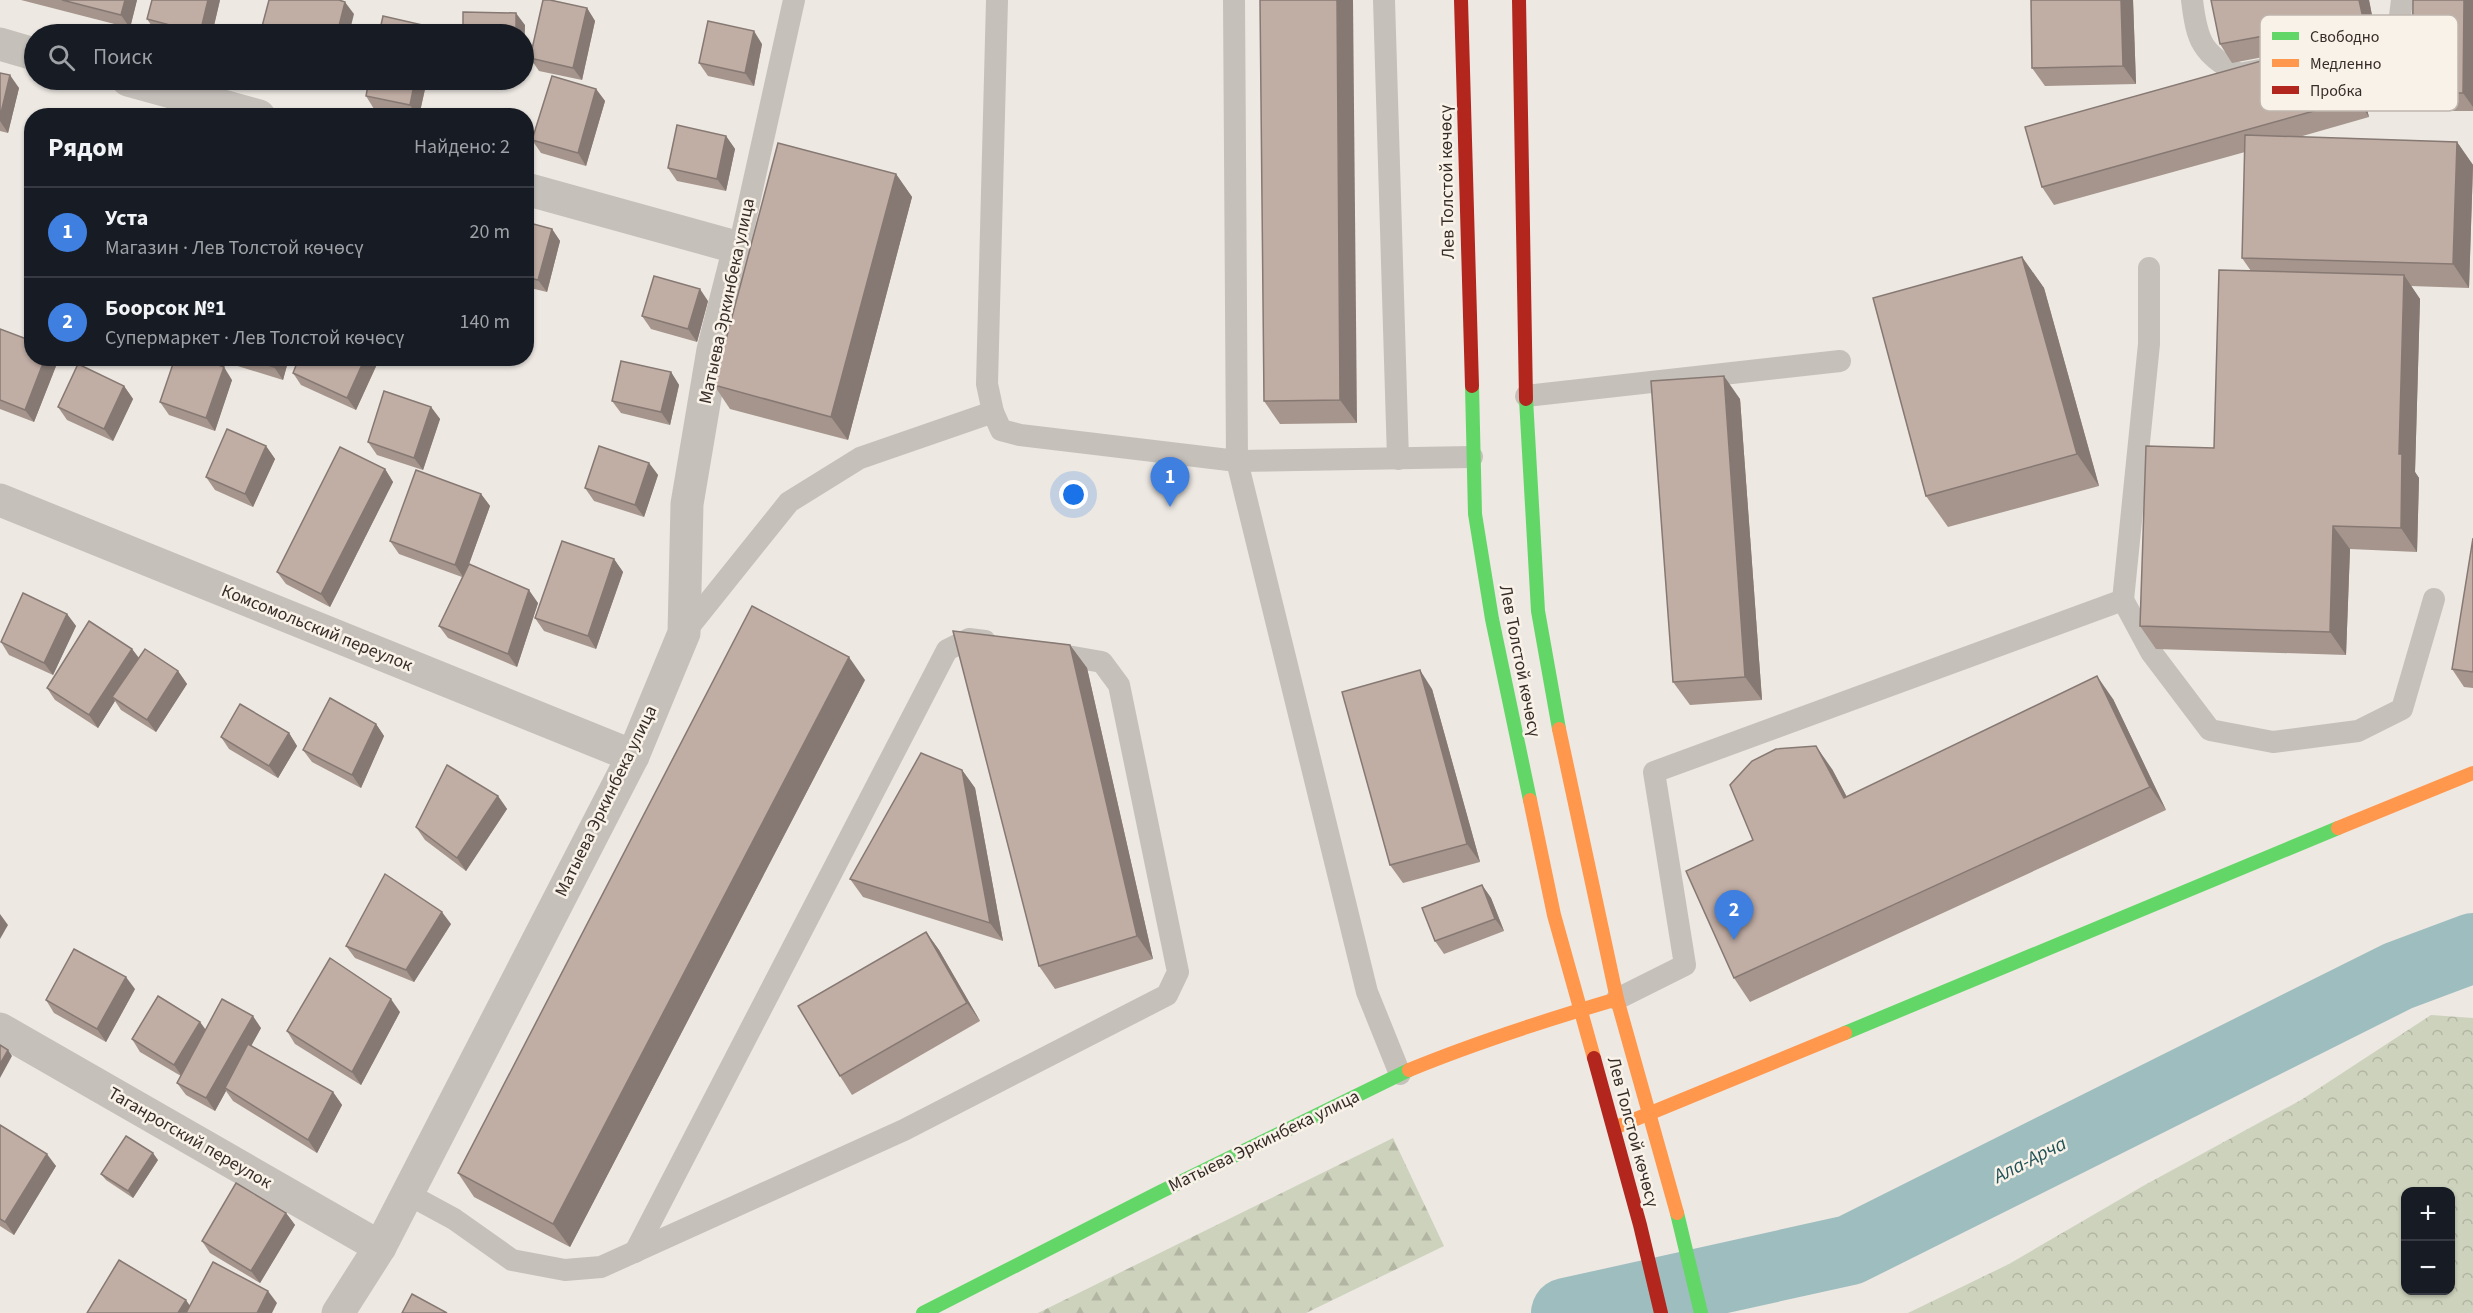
<!DOCTYPE html>
<html lang="ru">
<meta charset="utf-8">
<style>
:root{--surface:#171b24;--page:#20242c;--text:#f1f3f6;--muted:#9ea1a6;--line:#363941;--accent:#8c9099}
body{margin:0;font-family:"Source Sans 3",sans-serif;background:var(--page);color:var(--text)}
.controls{position:absolute;right:18px;bottom:18px;display:grid;overflow:hidden;border-radius:12px;box-shadow:0 2px 4px #0004}
.controls button{width:54px;height:54px;display:grid;place-items:center;padding:0;border:0;border-bottom:2px solid var(--line);background:var(--surface);color:var(--text);font:30px sans-serif}
.you{position:absolute;left:1074px;top:495px;width:21px;height:21px;margin:-15px;border:4px solid #fff;border-radius:50%;background:#1a73e8;box-shadow:0 0 0 9px #1a73e833}
.badge{display:grid;place-items:center;width:39px;height:39px;border-radius:50%;background:var(--accent);color:#fff;font-size:20px;font-weight:700}
.pin{position:absolute;translate:-50% -50px;filter:drop-shadow(0 2px 3px #0008)}
.pin::after{content:'';position:absolute;top:32px;width:21px;height:18px;background:inherit;clip-path:polygon(0 0,100% 0,50% 100%)}
.list{margin:0;padding:0;list-style:none}
h2{display:flex;justify-content:space-between;align-items:center;height:78px;margin:0;padding:0 24px;font-size:26px}
h2 small{font-size:20px;font-weight:400;color:var(--muted)}
.list li{display:grid;grid-template-columns:39px 1fr auto;gap:18px;align-items:center;box-sizing:border-box;height:90px;padding:0 24px;border-top:2px solid var(--line)}
.list b{display:block;font-size:22px;white-space:nowrap}
.list p{margin:0;font-size:20px;white-space:nowrap;color:var(--muted)}
.list em{font-size:20px;font-style:normal;color:var(--muted)}
.icon{flex:none;width:33px;height:33px;fill:none;stroke:currentColor;stroke-width:2;stroke-linecap:round;stroke-linejoin:round}
.map{position:relative;flex:none;width:2473px;height:1313px;overflow:hidden}
.search{position:absolute;background:var(--surface);box-shadow:0 2px 4px #0004;left:24px;top:24px;width:510px;height:66px;display:flex;align-items:center;gap:15px;box-sizing:border-box;padding:0 21px;border-radius:33px;color:var(--muted);font-size:22px}
.panel{position:absolute;background:var(--surface);box-shadow:0 2px 4px #0004;left:24px;top:108px;width:510px;height:258px;border-radius:24px}
.map>svg:first-child{display:block}
.forest{fill:url(#forest-firs)}
.park{fill:url(#park-crowns);fill-rule:evenodd}
.lines{fill:none;stroke-linecap:round;stroke-linejoin:round}
.river{stroke:#9ebdbe;stroke-width:70}
.lane{stroke:#c6c0bb;stroke-width:22}
.street{stroke:#c6c0bb;stroke-width:33}
.fast{stroke:#63d668;stroke-width:14}
.slow{stroke:#ff974d;stroke-width:14}
.jam{stroke:#b3261e;stroke-width:14}
.wall{fill:#a5958d}
.shaded-wall{fill:#867973}
.building{fill:#c0ada4;stroke:#867973;stroke-width:1.5}
.labels{text-anchor:middle;dominant-baseline:central;stroke-width:5;stroke-linejoin:round;paint-order:stroke}
.street-label{font-size:18px;fill:#372d28;stroke:#f9f2e9}
.water-label{font-size:20px;font-style:italic;fill:#1f5257;stroke:#f9f2e9}
.key{fill:#f9f2e9;stroke:#bfb7af;stroke-width:1.5}
.key-label{font-size:16px;fill:#372d28}
</style>
<div class="map">
<svg width="2473" height="1313" viewBox="0 0 2473 1313">
<defs>
<pattern id="forest-firs" width="22" height="20" patternUnits="userSpaceOnUse" patternTransform="scale(1.5)"><rect width="22" height="20" fill="#cdd2bc"/><path d="M5 1l3.5 6h-7zM16 11l3.5 6h-7z" fill="#b1b5a2"/></pattern>
<pattern id="park-crowns" width="20" height="18" patternUnits="userSpaceOnUse" patternTransform="scale(1.5)"><rect width="20" height="18" fill="#cdd2bc"/><path d="M2 6a3 3 0 1 1 6 0M12 15a3 3 0 1 1 6 0" fill="none" stroke="#b1b5a2"/></pattern>
</defs>
<rect width="100%" height="100%" fill="#ede8e2"/>
<!-- forest -->
<path class="forest" d="M1393,1138L1444,1246L1306,1313H1038Z"/>
<!-- park -->
<path class="park" d="M2431,1015L2473,1018V1313H1908L2009,1264L2143,1186L2301,1100ZM2406,1192H2450V1290H2406Z"/>
<g class="lines">
<!-- river -->
<path class="river" d="M1566,1313L1850,1250L2398,976L2473,948"/>
<!-- lane -->
<g class="lane">
<path d="M997,0L987,384L993,412L1001,430L1020,435L1237,461L1472,457"/>
<path d="M1234,0L1237,461L1367,992L1400,1074"/>
<path d="M1384,0L1398,459"/>
<path d="M2192,0C2197,42 2202,53 2239,74L2260,70"/>
<path d="M2322,58L2385,45L2399,24L2402,0"/>
<path d="M739,248L794,0"/>
<path d="M1526,396L1840,361"/>
<path d="M2123,600L2151,652L2210,730L2273,742L2358,731L2402,709L2434,599"/>
<path d="M684,633L789,502L860,458L993,412"/>
<path d="M1617,999L1685,965L1654,772L2123,600L2149,344V268"/>
<path d="M406,1193L454,1219L512,1260L565,1270L601,1267L904,1130L1167,995L1178,972L1119,685L1102,662L1050,653"/>
<path d="M635,1252L947,650L969,639L985,641"/>
</g>
<!-- street -->
<g class="street">
<path d="M0,44L34,54"/>
<path d="M128,80L259,116"/>
<path d="M0,500L633,756"/>
<path d="M0,1029L380,1247"/>
<path d="M338,1313L380,1247L633,756L684,633L687,504L713,350L739,248L526,189"/>
</g>
<!-- fast -->
<g class="fast">
<path d="M1472,386L1475,514L1492,619L1530,800"/>
<path d="M1526,399L1538,611L1559,729"/>
<path d="M1845,1033L2338,828"/>
<path d="M1677,1213L1701,1313"/>
<path d="M923,1313L1160,1192L1409,1070"/>
</g>
<!-- slow -->
<g class="slow">
<path d="M1559,729L1617,999L1677,1213"/>
<path d="M1530,800L1554,915L1594,1058"/>
<path d="M2338,828L2473,773"/>
<path d="M1409,1070C1477,1042 1546,1020 1617,999"/>
<path d="M1614,1128L1845,1033"/>
</g>
<!-- jam -->
<g class="jam">
<path d="M1461,0L1472,386"/>
<path d="M1519,0L1526,399"/>
<path d="M1594,1058L1640,1225L1661,1313"/>
</g>
</g>
<!-- wall -->
<g class="wall">
<path d="M21,0H137L130,28Z"/>
<path d="M220,0L212,34H167L156,32L147,19Z"/>
<path d="M1260,0L1357,423L1280,424L1264,401Z"/>
<path d="M2031,0H2133L2136,84L2045,86L2032,68Z"/>
<path d="M2369,0L2376,36L2343,42L2353,57L2369,117L2299,137L2457,142L2473,165L2469,288L2411,286L2420,299L2415,472L2419,478L2417,552L2350,549L2346,655L2156,649L2140,626L2214,448L2251,271L2242,258L2245,152L2054,205L2042,187L2300,50L2232,63L2220,44Z"/>
<path d="M2473,0V111H2425L2412,93Z"/>
<path d="M587,8L595,21L582,80L539,71L530,58Z"/>
<path d="M762,44L754,86L708,76L699,63Z"/>
<path d="M0,73L19,88L8,133L0,131Z"/>
<path d="M316,80H337L336,85Z"/>
<path d="M369,80H427L419,116H407L374,109L366,96Z"/>
<path d="M596,89L605,101L586,166L541,153L532,140Z"/>
<path d="M726,136L735,149L726,191L677,181L668,168Z"/>
<path d="M896,174L912,197L848,440L730,409L714,385Z"/>
<path d="M526,222L552,229L560,241L547,292L526,287Z"/>
<path d="M2022,257L2044,288L2099,486L1948,527L1926,496Z"/>
<path d="M708,301L697,342L651,329L642,316Z"/>
<path d="M0,329L32,358H56L58,361L34,422L0,409Z"/>
<path d="M212,358H289L283,380Z"/>
<path d="M378,362L356,410L301,385L293,373Z"/>
<path d="M671,372L679,385L670,425L621,413L612,401Z"/>
<path d="M232,380L215,431L169,415L160,402Z"/>
<path d="M124,386L133,399L113,441L67,420L58,407Z"/>
<path d="M1740,399L1762,700L1690,705L1673,682Z"/>
<path d="M431,407L440,419L423,470L377,455L368,442Z"/>
<path d="M266,446L275,459L253,507L215,490L206,477Z"/>
<path d="M649,463L658,475L644,517L594,501L585,488Z"/>
<path d="M385,469L393,482L330,607L286,584L277,572Z"/>
<path d="M481,494L490,506L469,564L538,603L517,667L448,638L439,626L462,577L399,554L390,541Z"/>
<path d="M2473,538V688L2464,687L2452,669Z"/>
<path d="M614,559L623,572L596,649L544,631L535,618Z"/>
<path d="M67,614L76,626L53,675L9,655L1,642Z"/>
<path d="M1070,645L1087,668L1153,959L1055,989L1039,966Z"/>
<path d="M132,649L139,658L178,671L187,684L156,732L121,710L115,701L98,728L55,700L47,688Z"/>
<path d="M865,680L570,1247L474,1197L458,1173Z"/>
<path d="M1432,689L1480,862L1403,883L1390,865Z"/>
<path d="M2113,699L2166,810L1750,1002L1734,978L1753,840L1832,769L1847,797Z"/>
<path d="M376,724L384,736L361,788L312,762L303,750Z"/>
<path d="M289,733L297,746L278,778L229,749L221,737Z"/>
<path d="M962,770L975,788L1003,941L863,897L850,879Z"/>
<path d="M498,796L507,809L466,871L425,840L416,827Z"/>
<path d="M1482,885L1491,898L1504,931L1444,954L1435,941Z"/>
<path d="M451,924L414,982L355,958L346,946Z"/>
<path d="M926,932L939,950L980,1021L852,1095L840,1076Z"/>
<path d="M135,989L106,1042L54,1013L46,1000Z"/>
<path d="M400,1012L361,1085L295,1044L287,1031Z"/>
<path d="M200,1022L206,1030L261,1028L251,1046L333,1092L342,1105L317,1153L233,1101L226,1091L215,1111L186,1095L177,1083L181,1076L140,1052L132,1039Z"/>
<path d="M0,1125L56,1166L14,1235L0,1226Z"/>
<path d="M158,1160L133,1198L106,1180L101,1174Z"/>
<path d="M286,1213L295,1225L260,1283L210,1253L202,1241Z"/>
</g>
<!-- shaded-wall -->
<g class="shaded-wall">
<path d="M125,0H137L130,28L121,15Z"/>
<path d="M208,0H220L212,34H201L200,33Z"/>
<path d="M1337,0H1353L1357,423L1340,400Z"/>
<path d="M2121,0H2133L2136,84L2123,66Z"/>
<path d="M2359,0H2369L2376,36L2363,18Z"/>
<path d="M2464,0H2473V107L2463,93Z"/>
<path d="M345,2L354,14L349,34H337Z"/>
<path d="M587,8L595,21L582,80L573,68Z"/>
<path d="M516,13L525,25L524,72V34H516Z"/>
<path d="M427,26L433,34H425Z"/>
<path d="M754,31L762,44L754,86L745,73Z"/>
<path d="M2340,39L2353,57L2369,117L2357,99Z"/>
<path d="M10,75L19,88L8,133L0,121V117Z"/>
<path d="M332,80H337L336,85Z"/>
<path d="M415,80H427L419,116H417L410,105Z"/>
<path d="M596,89L605,101L586,166L578,153Z"/>
<path d="M726,136L735,149L726,191L717,179Z"/>
<path d="M2457,142L2473,165L2469,288L2453,264Z"/>
<path d="M896,174L912,197L848,440L831,417Z"/>
<path d="M552,229L560,241L547,292L538,280Z"/>
<path d="M2022,257L2044,288L2099,486L2077,454Z"/>
<path d="M2404,275L2420,299L2415,472L2419,478L2417,552L2401,528L2399,454Z"/>
<path d="M700,289L708,301L697,342L688,329Z"/>
<path d="M45,358H56L58,361L34,422L25,410Z"/>
<path d="M276,358H289L283,380L274,367Z"/>
<path d="M365,358H375L378,362L356,410L347,398Z"/>
<path d="M224,367L232,380L215,431L206,418Z"/>
<path d="M671,372L679,385L670,425L661,412Z"/>
<path d="M1724,376L1740,399L1762,700L1745,677Z"/>
<path d="M124,386L133,399L113,441L104,429Z"/>
<path d="M431,407L440,419L423,470L414,458Z"/>
<path d="M266,446L275,459L253,507L245,494Z"/>
<path d="M649,463L658,475L644,517L635,505Z"/>
<path d="M385,469L393,482L330,607L321,594Z"/>
<path d="M481,494L490,506L464,578L455,565Z"/>
<path d="M2333,526L2350,549L2346,655L2330,632Z"/>
<path d="M614,559L623,572L596,649L588,636Z"/>
<path d="M529,590L538,603L517,667L508,654Z"/>
<path d="M67,614L76,626L53,675L44,663Z"/>
<path d="M1070,645L1087,668L1153,959L1137,936Z"/>
<path d="M132,649L141,661L112,697L115,701L98,728L89,715Z"/>
<path d="M849,657L865,680L570,1247L553,1224Z"/>
<path d="M1420,670L1432,689L1480,862L1467,844Z"/>
<path d="M178,671L187,684L156,732L147,720Z"/>
<path d="M2097,676L2113,699L2166,810L2150,787Z"/>
<path d="M376,724L384,736L361,788L352,775Z"/>
<path d="M289,733L297,746L278,778L269,766Z"/>
<path d="M1816,746L1832,769L1860,822L1844,798Z"/>
<path d="M962,770L975,788L1003,941L990,923Z"/>
<path d="M498,796L507,809L466,871L457,858Z"/>
<path d="M1482,885L1491,898L1504,931L1495,919Z"/>
<path d="M442,912L451,924L414,982L406,970Z"/>
<path d="M0,914L8,925L0,939Z"/>
<path d="M926,932L939,950L980,1021L967,1003Z"/>
<path d="M126,977L135,989L106,1042L97,1029Z"/>
<path d="M391,999L400,1012L361,1085L352,1072Z"/>
<path d="M253,1016L261,1028L227,1090L225,1088L226,1091L215,1111L206,1098Z"/>
<path d="M200,1022L209,1035L183,1078L174,1065Z"/>
<path d="M8,1050L12,1056L0,1078V1064Z"/>
<path d="M333,1092L342,1105L317,1153L308,1140Z"/>
<path d="M153,1153L158,1160L133,1198L128,1191Z"/>
<path d="M47,1154L56,1166L14,1235L5,1222Z"/>
<path d="M286,1213L295,1225L260,1283L251,1271Z"/>
<path d="M268,1291L277,1303L272,1313H257Z"/>
<path d="M186,1300L195,1313H178Z"/>
</g>
<!-- building -->
<g class="building">
<path d="M62,0H125L121,15Z"/>
<path d="M152,0H208L200,33L147,19Z"/>
<path d="M269,0H339L345,2L337,34H260Z"/>
<path d="M543,0H550L587,8L573,68L530,58Z"/>
<path d="M1260,0H1337L1340,400L1264,401Z"/>
<path d="M2031,0H2121L2123,66L2032,68Z"/>
<path d="M2211,0H2359L2363,18L2220,44Z"/>
<path d="M2413,0H2464L2463,93H2412Z"/>
<path d="M463,12L516,13V34H463Z"/>
<path d="M383,16L427,26L425,34H379Z"/>
<path d="M708,21L754,31L745,73L699,63Z"/>
<path d="M2340,39L2357,99L2042,187L2025,127Z"/>
<path d="M0,73L10,75L0,117Z"/>
<path d="M552,76L596,89L578,153L532,140Z"/>
<path d="M369,80H415L410,105L366,96Z"/>
<path d="M677,125L726,136L717,179L668,168Z"/>
<path d="M2245,135L2457,142L2453,264L2242,258Z"/>
<path d="M778,143L896,174L831,417L714,385Z"/>
<path d="M526,222L552,229L538,280L526,277Z"/>
<path d="M2022,257L2077,454L1926,496L1873,298Z"/>
<path d="M2219,270L2404,275L2399,454H2402L2401,528L2333,526L2330,632L2140,626L2146,446L2214,448Z"/>
<path d="M654,276L700,289L688,329L642,316Z"/>
<path d="M0,329L32,341V358H45L25,410L0,400Z"/>
<path d="M175,358H199L224,367L206,418L160,402Z"/>
<path d="M245,358H276L274,367Z"/>
<path d="M299,358H365L347,398L293,373Z"/>
<path d="M621,361L671,372L661,412L612,401Z"/>
<path d="M78,364L124,386L104,429L58,407Z"/>
<path d="M1724,376L1745,677L1673,682L1651,381Z"/>
<path d="M384,391L431,407L414,458L368,442Z"/>
<path d="M227,429L266,446L245,494L206,477Z"/>
<path d="M599,446L649,463L635,505L585,488Z"/>
<path d="M340,447L385,469L321,594L277,572Z"/>
<path d="M416,470L481,494L455,565L390,541Z"/>
<path d="M2473,538V672L2452,669Z"/>
<path d="M562,541L614,559L588,636L535,618Z"/>
<path d="M469,564L529,590L508,654L439,626Z"/>
<path d="M23,593L67,614L44,663L1,642Z"/>
<path d="M752,606L849,657L553,1224L458,1173Z"/>
<path d="M89,621L132,649L89,715L47,688Z"/>
<path d="M953,631L1070,645L1137,936L1039,966Z"/>
<path d="M145,649L178,671L147,720L112,697Z"/>
<path d="M1420,670L1467,844L1390,865L1342,692Z"/>
<path d="M2097,676L2150,787L1734,978L1686,871L1753,840L1730,785L1752,761L1776,749L1816,746L1844,798Z"/>
<path d="M330,698L376,724L352,775L303,750Z"/>
<path d="M240,704L289,733L269,766L221,737Z"/>
<path d="M921,753L962,770L990,923L850,879Z"/>
<path d="M447,765L498,796L457,858L416,827Z"/>
<path d="M385,874L442,912L406,970L346,946Z"/>
<path d="M1482,885L1495,919L1435,941L1422,908Z"/>
<path d="M926,932L967,1003L840,1076L798,1006Z"/>
<path d="M74,949L126,977L97,1029L46,1000Z"/>
<path d="M330,958L391,999L352,1072L287,1031Z"/>
<path d="M158,996L200,1022L174,1065L132,1039Z"/>
<path d="M222,999L253,1016L206,1098L177,1083Z"/>
<path d="M248,1044L333,1092L308,1140L225,1088Z"/>
<path d="M0,1045L8,1050L0,1064Z"/>
<path d="M0,1125L47,1154L5,1222L0,1219Z"/>
<path d="M126,1136L153,1153L128,1191L101,1174Z"/>
<path d="M236,1183L286,1213L251,1271L202,1241Z"/>
<path d="M119,1260L186,1300L178,1313H87Z"/>
<path d="M213,1262L268,1291L257,1313H186Z"/>
<path d="M412,1294L447,1313H402Z"/>
</g>
<g class="labels">
<!-- street labels -->
<g class="street-label">
<text transform="translate(1447 182) rotate(-91)">Лев Толстой көчөсү</text>
<text transform="translate(727 301) rotate(-78)">Матыева Эркинбека улица</text>
<text transform="translate(317 628) rotate(22)">Комсомольский переулок</text>
<text transform="translate(1520 661) rotate(79)">Лев Толстой көчөсү</text>
<text transform="translate(606 801) rotate(-64)">Матыева Эркинбека улица</text>
<text transform="translate(1633 1132) rotate(75)">Лев Толстой көчөсү</text>
<text transform="translate(190 1138) rotate(30)">Таганрогский переулок</text>
<text transform="translate(1264 1141) rotate(-26)">Матыева Эркинбека улица</text>
</g>
<!-- water labels -->
<g class="water-label">
<text transform="translate(2030 1160) rotate(-27)">Ала-Арча</text>
</g>
</g>
<!-- legend -->
<rect x="2260" y="15" width="198" height="96" rx="9" class="key"/>
<rect x="2272" y="32" width="27" height="8" fill="#63d668"/>
<rect x="2272" y="59" width="27" height="8" fill="#ff974d"/>
<rect x="2272" y="86" width="27" height="8" fill="#b3261e"/>
<g class="key-label">
<text x="2310" y="42">Свободно</text>
<text x="2310" y="69">Медленно</text>
<text x="2310" y="96">Пробка</text>
</g>
</svg>
<div class="controls">
<button>+</button>
<button>−</button>
</div>
<div class="you"></div>
<div class="pin badge" style="left:1170px;top:507px;background:#3f7fe0">1</div>
<div class="pin badge" style="left:1734px;top:940px;background:#3f7fe0">2</div>
<div class="search"><svg class="icon" aria-label="search" viewBox="0 0 24 24"><circle cx="10" cy="10" r="6"/><path d="M15 15l6 6"/></svg>Поиск</div>
<section class="panel">
<h2>Рядом<small>Найдено: 2</small></h2>
<ul class="list">
<li><span class="badge" style="background:#3f7fe0">1</span><div><b>Уста</b><p>Магазин · Лев Толстой көчөсү</p></div><em>20 m</em></li>
<li><span class="badge" style="background:#3f7fe0">2</span><div><b>Боорсок №1</b><p>Супермаркет · Лев Толстой көчөсү</p></div><em>140 m</em></li>
</ul>
</section>
</div>
